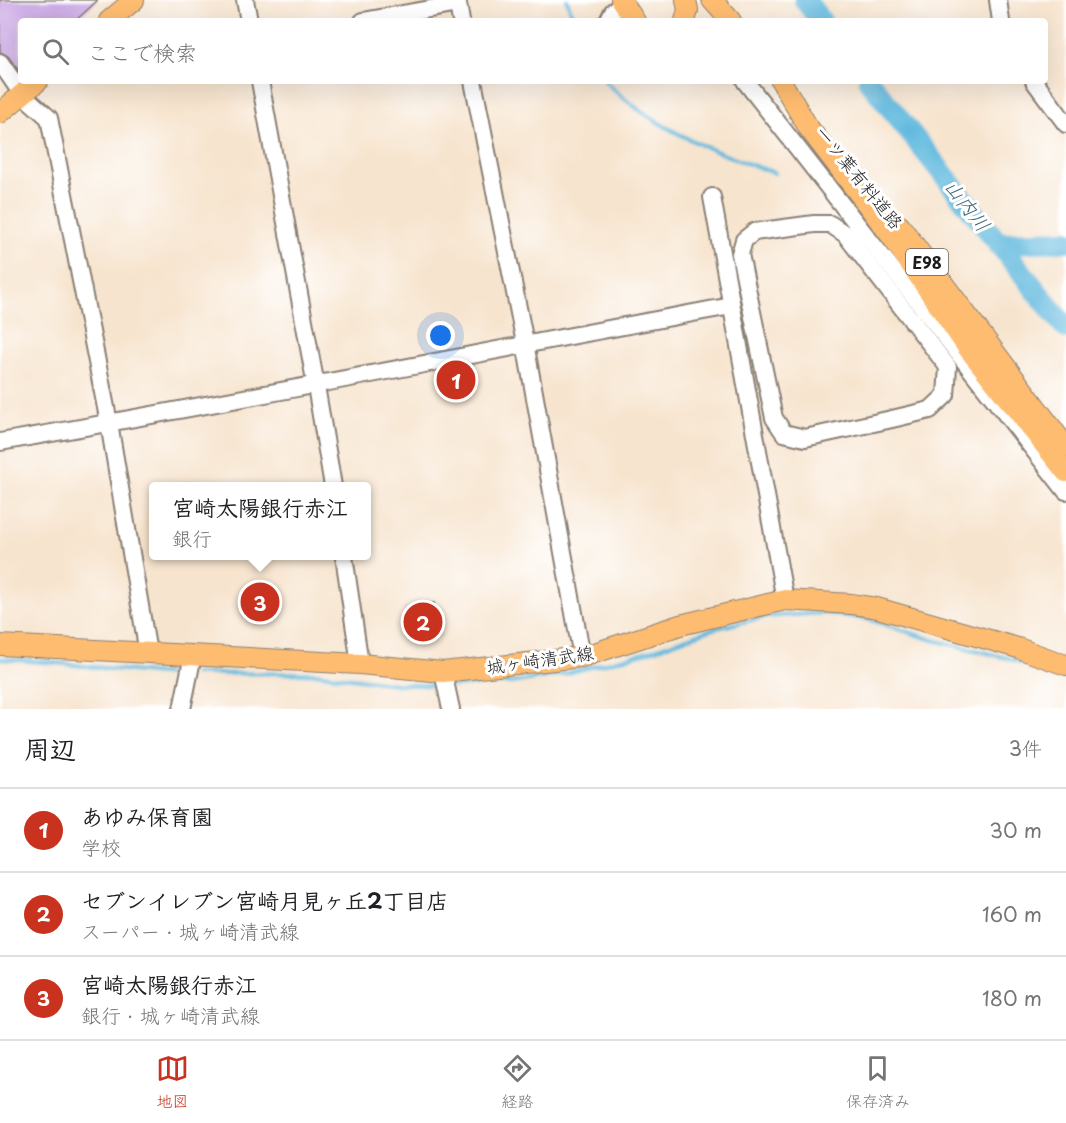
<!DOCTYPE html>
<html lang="ja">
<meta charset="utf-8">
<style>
:root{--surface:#fff;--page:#f6f6f6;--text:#202124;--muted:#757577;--line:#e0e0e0;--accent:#c8321e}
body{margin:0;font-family:"Playpen Sans","Klee One",sans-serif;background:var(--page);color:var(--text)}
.you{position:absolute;left:441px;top:336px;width:21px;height:21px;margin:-15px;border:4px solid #fff;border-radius:50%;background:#1a73e8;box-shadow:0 0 0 9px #1a73e833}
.badge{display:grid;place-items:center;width:39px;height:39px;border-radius:50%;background:var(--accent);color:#fff;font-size:20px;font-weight:700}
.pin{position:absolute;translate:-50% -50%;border:3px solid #fff;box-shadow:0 2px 6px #0006}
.popup{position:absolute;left:149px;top:482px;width:222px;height:78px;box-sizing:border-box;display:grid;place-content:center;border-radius:6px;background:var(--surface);filter:drop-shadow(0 2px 4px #0005);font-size:20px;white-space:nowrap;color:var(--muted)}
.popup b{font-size:22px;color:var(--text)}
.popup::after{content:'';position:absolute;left:50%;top:100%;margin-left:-12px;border:12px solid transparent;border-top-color:var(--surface)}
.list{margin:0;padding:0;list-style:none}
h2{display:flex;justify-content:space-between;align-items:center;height:78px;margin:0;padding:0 24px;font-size:26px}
h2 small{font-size:20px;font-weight:400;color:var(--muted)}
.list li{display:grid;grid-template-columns:39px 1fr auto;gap:18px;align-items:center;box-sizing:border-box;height:84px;padding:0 24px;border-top:2px solid var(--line)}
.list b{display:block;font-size:22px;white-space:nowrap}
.list p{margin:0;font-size:20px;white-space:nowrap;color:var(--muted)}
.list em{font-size:20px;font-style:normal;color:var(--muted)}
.icon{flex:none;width:33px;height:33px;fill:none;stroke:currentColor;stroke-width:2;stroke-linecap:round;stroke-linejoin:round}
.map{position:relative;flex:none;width:1066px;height:709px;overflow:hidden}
.search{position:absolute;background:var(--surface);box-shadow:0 6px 24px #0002;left:18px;right:18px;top:18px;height:66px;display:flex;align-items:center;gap:15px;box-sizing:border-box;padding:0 21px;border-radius:6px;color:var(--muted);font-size:22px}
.sheet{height:330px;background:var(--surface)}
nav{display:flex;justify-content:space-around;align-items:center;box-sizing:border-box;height:84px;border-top:2px solid var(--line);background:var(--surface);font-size:16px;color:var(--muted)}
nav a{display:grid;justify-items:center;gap:3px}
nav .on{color:var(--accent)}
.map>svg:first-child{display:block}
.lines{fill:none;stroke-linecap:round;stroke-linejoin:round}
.stream{stroke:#60b9de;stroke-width:4}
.river{stroke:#60b9de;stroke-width:22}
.building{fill:#c49de1}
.minor-casing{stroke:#8a8075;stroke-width:20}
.major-casing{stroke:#8a8075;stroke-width:22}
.minor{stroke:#fff;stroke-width:16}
.major{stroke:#febc70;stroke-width:20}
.labels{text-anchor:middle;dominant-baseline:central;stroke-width:6;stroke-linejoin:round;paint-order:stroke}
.shield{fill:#fff;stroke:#606060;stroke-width:1.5}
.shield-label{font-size:16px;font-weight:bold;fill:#1c1c1c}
.street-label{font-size:18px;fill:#1c1c1c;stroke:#fff}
.water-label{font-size:20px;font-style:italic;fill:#3b6373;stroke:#fff}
</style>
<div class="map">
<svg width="1066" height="709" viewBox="0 0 1066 709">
<rect width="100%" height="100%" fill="#fff"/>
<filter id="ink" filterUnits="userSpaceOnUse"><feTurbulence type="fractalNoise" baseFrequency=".0167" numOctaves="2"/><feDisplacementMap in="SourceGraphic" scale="12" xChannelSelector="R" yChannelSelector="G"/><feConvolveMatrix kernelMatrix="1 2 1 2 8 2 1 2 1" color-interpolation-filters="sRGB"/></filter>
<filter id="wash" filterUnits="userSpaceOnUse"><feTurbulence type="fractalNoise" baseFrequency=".008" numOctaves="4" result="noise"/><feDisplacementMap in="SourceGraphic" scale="24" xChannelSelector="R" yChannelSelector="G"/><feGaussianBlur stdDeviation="1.35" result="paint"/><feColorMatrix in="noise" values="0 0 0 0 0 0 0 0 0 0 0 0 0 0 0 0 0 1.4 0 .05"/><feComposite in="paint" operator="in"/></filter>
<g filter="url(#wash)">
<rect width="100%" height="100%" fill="#f7e4ce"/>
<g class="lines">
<!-- stream -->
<g class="stream">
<path d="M567,0L574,21"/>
<path d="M605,81C650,127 715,153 775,173"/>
<path d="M0,659L55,663L169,675L184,674"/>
<path d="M195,674L315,673L396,684L441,686"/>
<path d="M452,686L512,683L564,674L644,653L713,629L765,617L824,613L867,619L933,640L1011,659L1066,678"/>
</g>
<!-- river -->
<g class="river">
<path d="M805,0L821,21"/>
<path d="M869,81L1066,328"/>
<path d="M998,243L1066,241"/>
</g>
</g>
<g id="blocks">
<!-- building -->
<g class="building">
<path d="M0,0H98L75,21H21V69L19,71L8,56L0,52Z"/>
<path d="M434,603L440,635L412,641L405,609Z"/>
</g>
</g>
</g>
<g filter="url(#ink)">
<use href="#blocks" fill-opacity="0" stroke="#8a8075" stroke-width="1.5"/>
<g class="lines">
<defs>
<g id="minor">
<path d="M245,0L249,21"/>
<path d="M998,0L1001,21"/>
<path d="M363,21L458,4L461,21"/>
<path d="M608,21L613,11L623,5"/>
<path d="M0,62L22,94L49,118L109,423L148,653"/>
<path d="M260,81L316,386L333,486"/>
<path d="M473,81L525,343L582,657"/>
<path d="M745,81L1066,491"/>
<path d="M1034,81L1066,124"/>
<path d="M712,197L785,600"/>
<path d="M814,224H830L845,234L948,367L946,395L930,410L892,419L805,438L784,433L774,418L740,254L744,240L754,232Z"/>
<path d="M0,442C244,400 487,351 731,306"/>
<path d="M344,556L360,664"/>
<path d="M443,672L451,709"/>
<path d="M182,709L193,655"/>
</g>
<g id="major">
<path d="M621,0L635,21"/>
<path d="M712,0L731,21"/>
<path d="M109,21L134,0"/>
<path d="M685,21L688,10L686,0"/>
<path d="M781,81L808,127L892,237L967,347L1066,472"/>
<path d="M0,113L38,81"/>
<path d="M900,226L1066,447"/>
<path d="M0,645L360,664L443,672L582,657L680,625L785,600L852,604L877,608L1018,648L1066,665"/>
</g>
</defs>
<!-- minor casing -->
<use href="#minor" class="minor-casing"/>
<!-- major casing -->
<use href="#major" class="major-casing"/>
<!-- minor -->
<use href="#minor" class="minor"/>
<!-- major -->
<use href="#major" class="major"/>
</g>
</g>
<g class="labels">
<!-- shield labels -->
<rect class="shield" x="906" y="249" width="42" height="26" rx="4.5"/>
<g class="shield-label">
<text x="927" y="262">E98</text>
</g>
<!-- street labels -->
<g class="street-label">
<text transform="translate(860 177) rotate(51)">一ツ葉有料道路</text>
<text transform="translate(540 659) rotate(-8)">城ヶ崎清武線</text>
</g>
<!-- water labels -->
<g class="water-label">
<text transform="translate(968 205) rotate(52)">山内川</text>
</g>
</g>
</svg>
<div class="you"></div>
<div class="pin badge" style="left:456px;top:380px">1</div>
<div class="pin badge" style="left:423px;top:622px">2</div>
<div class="pin badge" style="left:260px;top:602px">3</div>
<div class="popup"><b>宮崎太陽銀行赤江</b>銀行</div>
<div class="search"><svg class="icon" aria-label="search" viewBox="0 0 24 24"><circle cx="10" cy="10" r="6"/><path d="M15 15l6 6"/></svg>ここで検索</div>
</div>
<section class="sheet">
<h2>周辺<small>3件</small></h2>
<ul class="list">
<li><span class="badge">1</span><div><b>あゆみ保育園</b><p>学校</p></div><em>30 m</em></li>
<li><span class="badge">2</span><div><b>セブンイレブン宮崎月見ヶ丘2丁目店</b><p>スーパー · 城ヶ崎清武線</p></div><em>160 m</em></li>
<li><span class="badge">3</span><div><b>宮崎太陽銀行赤江</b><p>銀行 · 城ヶ崎清武線</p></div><em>180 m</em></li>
</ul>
</section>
<nav>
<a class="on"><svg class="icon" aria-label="map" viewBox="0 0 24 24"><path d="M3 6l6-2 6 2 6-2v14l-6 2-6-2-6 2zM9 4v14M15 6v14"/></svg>地図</a>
<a><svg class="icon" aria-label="directions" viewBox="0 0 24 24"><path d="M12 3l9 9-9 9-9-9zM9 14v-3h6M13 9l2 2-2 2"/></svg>経路</a>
<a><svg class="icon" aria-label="saved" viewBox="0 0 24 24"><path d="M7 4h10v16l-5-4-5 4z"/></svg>保存済み</a>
</nav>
